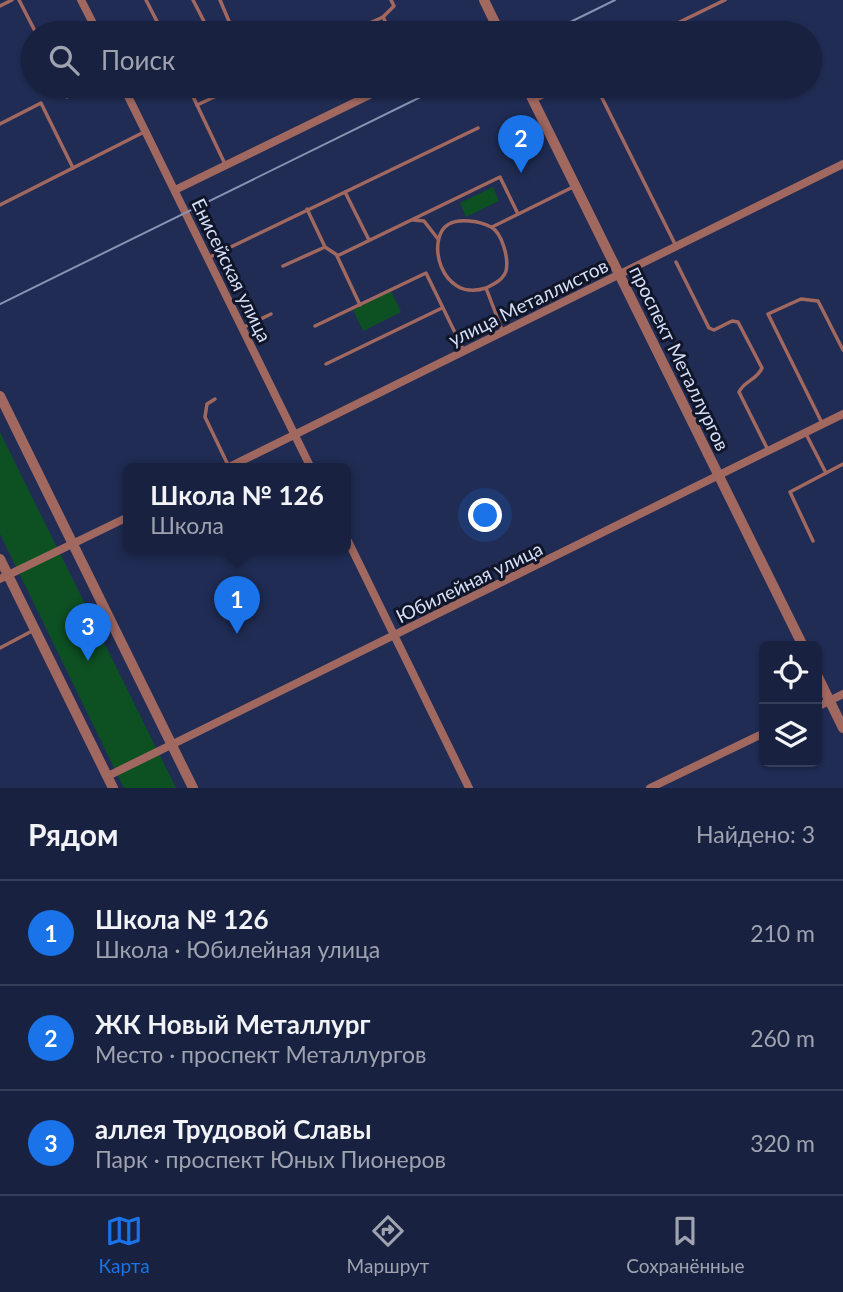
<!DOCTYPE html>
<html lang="ru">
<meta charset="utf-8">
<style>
:root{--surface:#18213f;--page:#212946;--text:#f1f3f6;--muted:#9fa3b0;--line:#363e59;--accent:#1a73e8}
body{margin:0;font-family:Lato,sans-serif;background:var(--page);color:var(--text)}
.controls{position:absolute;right:21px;bottom:21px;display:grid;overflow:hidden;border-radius:10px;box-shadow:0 2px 5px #0004}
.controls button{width:63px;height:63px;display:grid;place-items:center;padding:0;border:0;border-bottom:2px solid var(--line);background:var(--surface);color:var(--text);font:35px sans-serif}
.you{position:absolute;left:486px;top:516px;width:24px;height:24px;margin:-18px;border:5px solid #fff;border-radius:50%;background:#1a73e8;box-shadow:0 0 0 10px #1a73e833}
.badge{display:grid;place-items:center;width:46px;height:46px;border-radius:50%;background:var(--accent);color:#fff;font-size:23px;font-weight:700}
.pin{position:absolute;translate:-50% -58px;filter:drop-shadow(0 2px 4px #0008)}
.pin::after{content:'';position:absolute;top:37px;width:24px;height:21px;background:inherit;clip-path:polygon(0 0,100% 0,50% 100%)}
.popup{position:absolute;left:123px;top:463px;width:228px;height:91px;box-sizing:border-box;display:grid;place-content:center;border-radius:10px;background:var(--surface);filter:drop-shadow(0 2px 5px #0005);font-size:23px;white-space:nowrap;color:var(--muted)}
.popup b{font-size:26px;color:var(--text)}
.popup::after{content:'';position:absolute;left:50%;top:100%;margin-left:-14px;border:14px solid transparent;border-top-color:var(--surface)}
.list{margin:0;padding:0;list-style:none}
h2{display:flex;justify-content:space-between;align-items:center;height:91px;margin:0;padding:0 28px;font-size:30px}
h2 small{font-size:23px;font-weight:400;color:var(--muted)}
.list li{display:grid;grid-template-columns:46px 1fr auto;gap:21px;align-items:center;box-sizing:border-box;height:105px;padding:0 28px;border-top:2px solid var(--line)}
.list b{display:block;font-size:26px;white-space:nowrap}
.list p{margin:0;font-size:23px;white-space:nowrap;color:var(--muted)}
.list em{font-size:23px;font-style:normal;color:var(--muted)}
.icon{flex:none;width:38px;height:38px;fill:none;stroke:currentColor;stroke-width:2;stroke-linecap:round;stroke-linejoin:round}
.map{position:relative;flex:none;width:843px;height:788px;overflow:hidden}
.search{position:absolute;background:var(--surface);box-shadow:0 2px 5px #0004;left:21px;right:21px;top:21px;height:77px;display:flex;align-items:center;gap:18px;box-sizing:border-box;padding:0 24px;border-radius:38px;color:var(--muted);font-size:26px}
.sheet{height:406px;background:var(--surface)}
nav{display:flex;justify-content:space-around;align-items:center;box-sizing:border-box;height:98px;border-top:2px solid var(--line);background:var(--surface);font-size:19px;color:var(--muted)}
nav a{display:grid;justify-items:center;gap:4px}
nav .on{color:var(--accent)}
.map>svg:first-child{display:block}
.green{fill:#0d5022}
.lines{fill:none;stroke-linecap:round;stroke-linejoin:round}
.service{stroke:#a16860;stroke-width:3.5}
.minor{stroke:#a16860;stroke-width:8}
.tertiary{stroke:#a16860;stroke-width:10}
.tram{stroke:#8892b2;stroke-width:2}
.labels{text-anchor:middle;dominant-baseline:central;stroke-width:6;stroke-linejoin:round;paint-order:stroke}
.street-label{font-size:19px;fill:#d6dff9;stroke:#101628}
</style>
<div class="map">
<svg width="843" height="788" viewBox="0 0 843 788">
<rect width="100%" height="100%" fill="#202c54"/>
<!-- green -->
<g class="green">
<path d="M493,187L499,201L466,217L460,203Z"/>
<path d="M391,291L401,312L363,331L353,310Z"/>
<path d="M0,432L176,788H124L0,534Z"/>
</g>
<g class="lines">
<!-- service -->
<g class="service">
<path d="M19,0L36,33"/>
<path d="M146,0L163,33"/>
<path d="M193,0L210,33"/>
<path d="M220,0L234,33"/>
<path d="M0,6L12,0"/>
<path d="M348,33L383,17"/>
<path d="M391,33L383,17L394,6L391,0"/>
<path d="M657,33L725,0"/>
<path d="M61,86L67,97"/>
<path d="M188,86L225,164"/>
<path d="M596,86L676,246"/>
<path d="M536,100L566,86"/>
<path d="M197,105L238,86"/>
<path d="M0,124L41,103L73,168"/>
<path d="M345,192L369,240"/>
<path d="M0,205L144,132"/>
<path d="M307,209L325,247"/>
<path d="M413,220L424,221L438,239"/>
<path d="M492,227L575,186"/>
<path d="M208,258L478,128"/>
<path d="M676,262L709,328L714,330L732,321L738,322L762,368C757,380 744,381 739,392L768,450"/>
<path d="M283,266L325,247L337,255"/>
<path d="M486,288C494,284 503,280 506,271C509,258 502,233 491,227C480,221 459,218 449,224C425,237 440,303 486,288L502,330"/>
<path d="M360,305L337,256L500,177L518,214"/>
<path d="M315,326L426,273L463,349"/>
<path d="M242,328L271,314"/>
<path d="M326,364L442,308"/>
<path d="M215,399L207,404L205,417L229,467"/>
<path d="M823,425L768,314L801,299L818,301L843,350"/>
<path d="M806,434L826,473"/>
<path d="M813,541L790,492L843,464"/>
<path d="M0,648L32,631"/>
</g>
<!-- minor -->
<g class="minor">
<path d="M81,0L98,33"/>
<path d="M123,86L311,468"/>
<path d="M175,190L388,86"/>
<path d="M227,468L843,164"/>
<path d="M346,537L469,788"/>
<path d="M0,579L128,517"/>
<path d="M817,707L843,694"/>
<path d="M108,776L843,414"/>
<path d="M650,788L764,733"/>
</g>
<!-- tertiary -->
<g class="tertiary">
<path d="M484,0L500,33"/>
<path d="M526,86L803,646"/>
<path d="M0,396L193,788"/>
<path d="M0,559L113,788"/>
<path d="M817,675L843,728"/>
</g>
<!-- tram -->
<g class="tram">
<path d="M548,33L615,0"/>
<path d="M0,304L443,86"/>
</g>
</g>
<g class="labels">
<!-- street labels -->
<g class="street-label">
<text transform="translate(232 270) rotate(64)">Енисейская улица</text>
<text transform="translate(528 302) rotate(-26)">улица Металлистов</text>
<text transform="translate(680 358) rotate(64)">проспект Металлургов</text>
<text transform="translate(469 582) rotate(-26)">Юбилейная улица</text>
</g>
</g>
</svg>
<div class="controls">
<button><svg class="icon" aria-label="locate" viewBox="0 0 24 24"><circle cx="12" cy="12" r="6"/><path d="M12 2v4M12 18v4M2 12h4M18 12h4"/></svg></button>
<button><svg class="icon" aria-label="layers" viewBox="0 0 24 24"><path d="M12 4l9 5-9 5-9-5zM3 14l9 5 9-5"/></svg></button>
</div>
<div class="you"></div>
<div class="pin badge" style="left:237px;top:634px">1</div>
<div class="popup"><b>Школа № 126</b>Школа</div>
<div class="pin badge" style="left:521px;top:173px">2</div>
<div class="pin badge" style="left:88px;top:661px">3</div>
<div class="search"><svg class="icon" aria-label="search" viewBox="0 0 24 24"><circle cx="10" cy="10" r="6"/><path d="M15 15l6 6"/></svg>Поиск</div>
</div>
<section class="sheet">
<h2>Рядом<small>Найдено: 3</small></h2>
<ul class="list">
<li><span class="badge">1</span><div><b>Школа № 126</b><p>Школа · Юбилейная улица</p></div><em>210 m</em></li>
<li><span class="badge">2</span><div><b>ЖК Новый Металлург</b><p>Место · проспект Металлургов</p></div><em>260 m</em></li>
<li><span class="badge">3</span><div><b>аллея Трудовой Славы</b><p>Парк · проспект Юных Пионеров</p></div><em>320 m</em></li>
</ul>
</section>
<nav>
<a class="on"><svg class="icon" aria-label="map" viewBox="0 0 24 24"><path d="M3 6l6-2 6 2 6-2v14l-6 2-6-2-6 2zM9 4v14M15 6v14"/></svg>Карта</a>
<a><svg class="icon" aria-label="directions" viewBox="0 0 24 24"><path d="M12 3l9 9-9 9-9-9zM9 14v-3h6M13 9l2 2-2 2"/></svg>Маршрут</a>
<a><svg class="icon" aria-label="saved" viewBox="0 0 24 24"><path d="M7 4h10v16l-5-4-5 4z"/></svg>Сохранённые</a>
</nav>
